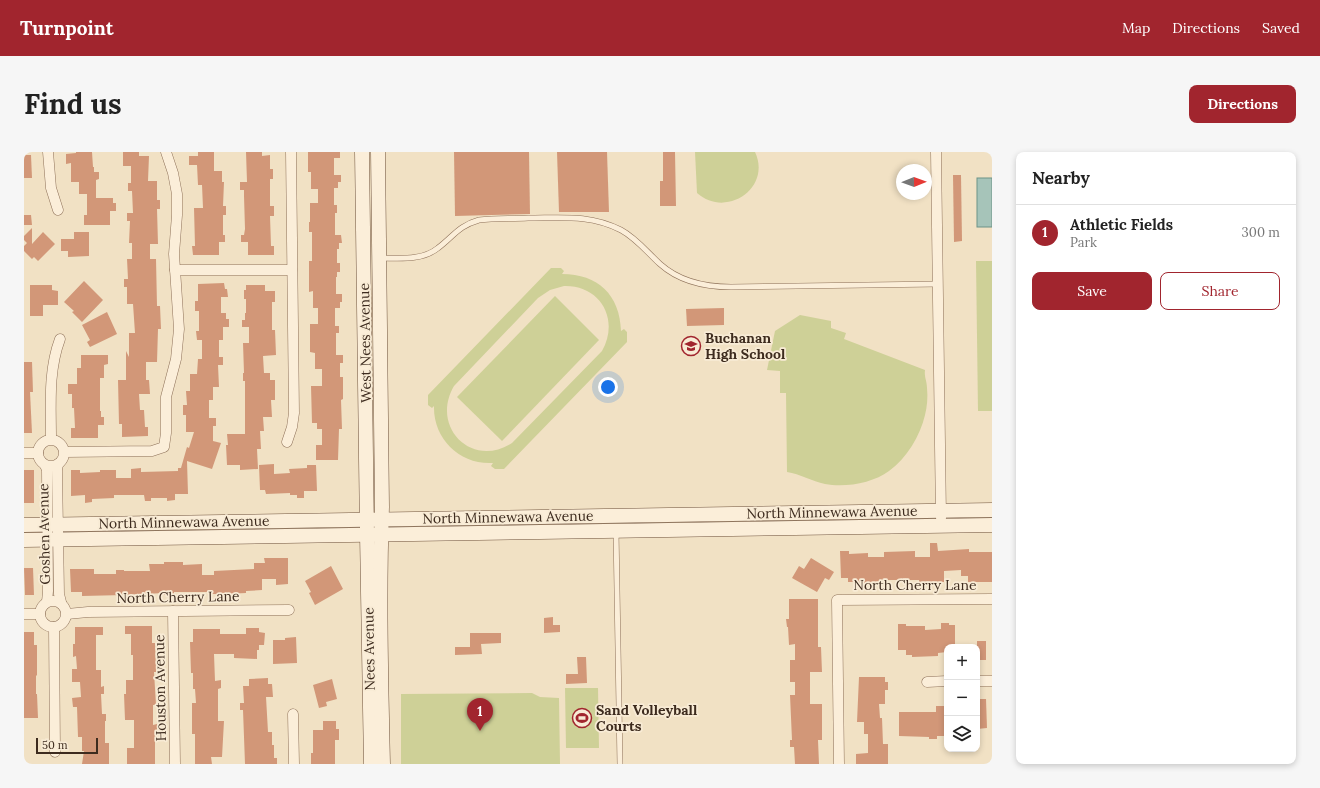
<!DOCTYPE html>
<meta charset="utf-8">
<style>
:root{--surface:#fff;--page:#f6f6f6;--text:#222;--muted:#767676;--line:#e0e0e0;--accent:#a1252e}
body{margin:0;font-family:Lora,serif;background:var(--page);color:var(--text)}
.controls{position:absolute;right:12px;bottom:12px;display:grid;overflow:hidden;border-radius:8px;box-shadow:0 2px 6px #0003}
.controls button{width:36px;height:36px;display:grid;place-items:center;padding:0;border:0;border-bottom:1px solid var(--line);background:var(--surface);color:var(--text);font:20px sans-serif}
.compass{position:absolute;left:872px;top:12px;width:36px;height:36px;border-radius:50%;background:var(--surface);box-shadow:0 2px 6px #0003;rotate:89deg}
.scale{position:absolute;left:12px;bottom:10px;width:62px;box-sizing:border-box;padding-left:4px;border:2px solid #3d2b1e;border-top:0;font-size:11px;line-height:14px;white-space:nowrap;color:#3d2b1e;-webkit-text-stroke:3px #f8ebd5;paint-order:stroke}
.you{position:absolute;left:584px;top:235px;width:14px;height:14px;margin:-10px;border:3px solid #fff;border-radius:50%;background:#1a73e8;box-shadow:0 0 0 6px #1a73e833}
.badge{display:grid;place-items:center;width:26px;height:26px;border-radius:50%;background:var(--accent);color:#fff;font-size:13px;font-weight:700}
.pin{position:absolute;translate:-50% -33px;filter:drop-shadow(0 1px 2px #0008)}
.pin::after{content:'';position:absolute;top:21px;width:14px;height:12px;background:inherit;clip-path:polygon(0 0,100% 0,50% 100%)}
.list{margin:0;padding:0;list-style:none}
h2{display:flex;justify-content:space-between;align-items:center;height:52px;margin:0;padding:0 16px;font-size:17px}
h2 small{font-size:13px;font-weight:400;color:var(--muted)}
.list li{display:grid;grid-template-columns:26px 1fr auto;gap:12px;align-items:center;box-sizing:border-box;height:56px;padding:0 16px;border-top:1px solid var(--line)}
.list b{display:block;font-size:15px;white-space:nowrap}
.list p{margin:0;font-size:13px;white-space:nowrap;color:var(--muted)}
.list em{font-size:13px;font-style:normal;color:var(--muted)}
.actions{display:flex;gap:8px;padding:12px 16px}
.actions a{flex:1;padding:9px 0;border:1px solid var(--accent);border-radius:8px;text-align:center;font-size:14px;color:var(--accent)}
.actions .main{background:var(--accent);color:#fff}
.icon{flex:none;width:22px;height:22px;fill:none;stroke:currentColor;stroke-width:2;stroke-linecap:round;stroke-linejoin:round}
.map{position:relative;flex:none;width:968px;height:612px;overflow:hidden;border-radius:8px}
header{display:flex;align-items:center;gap:24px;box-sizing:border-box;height:56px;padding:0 20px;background:var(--accent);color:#fff}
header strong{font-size:19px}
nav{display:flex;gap:22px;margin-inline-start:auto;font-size:14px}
.intro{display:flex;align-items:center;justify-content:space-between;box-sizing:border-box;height:96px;padding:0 24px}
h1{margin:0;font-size:28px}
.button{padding:10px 18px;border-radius:8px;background:var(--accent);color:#fff;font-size:14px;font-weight:700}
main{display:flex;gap:24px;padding:0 24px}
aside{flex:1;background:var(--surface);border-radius:8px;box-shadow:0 2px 6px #0003}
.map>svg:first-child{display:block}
.green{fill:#ced097;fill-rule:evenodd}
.water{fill:#a6c4b9;stroke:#6c9387}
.building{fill:#d29778}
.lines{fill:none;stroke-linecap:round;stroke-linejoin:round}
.lane-casing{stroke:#8e7159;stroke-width:6}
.street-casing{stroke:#8e7159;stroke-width:11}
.secondary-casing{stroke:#6f523c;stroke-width:15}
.lane{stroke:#fbeed9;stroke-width:5}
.street{stroke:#fbeed9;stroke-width:10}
.secondary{stroke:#fbeed9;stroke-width:14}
.labels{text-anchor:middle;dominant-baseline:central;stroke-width:3.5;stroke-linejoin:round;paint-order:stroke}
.poi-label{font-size:14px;font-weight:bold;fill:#3d2b1e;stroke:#f8ebd5;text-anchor:start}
.street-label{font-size:14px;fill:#3d2b1e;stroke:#f8ebd5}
</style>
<header>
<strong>Turnpoint</strong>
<nav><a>Map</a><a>Directions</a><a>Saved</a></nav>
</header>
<div class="intro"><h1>Find us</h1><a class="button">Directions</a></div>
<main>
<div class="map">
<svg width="968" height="612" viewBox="0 0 968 612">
<rect width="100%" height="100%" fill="#f1e1c4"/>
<!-- green -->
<g class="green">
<path d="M671,0H731C748,36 702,67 673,41Z"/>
<path d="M968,109V259H954L952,109Z"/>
<path d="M527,116H537L540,119L538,122C574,122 596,143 597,179L600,177L603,180V190L480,317H471L467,314L469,311C436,313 409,287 410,254L408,256L404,253V243ZM540,134C576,133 596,167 578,199L488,291C448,317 406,275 430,234L514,146L526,138Z"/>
<path d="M531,144L575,188L478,289L433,245Z"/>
<path d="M776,163L807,169V176L822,181L820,187L901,218C900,225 903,229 903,236C904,245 903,255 901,263C896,284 883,306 865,319C849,331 821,336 801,332C788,329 776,322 763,320L762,241H756V219L743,218L751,179Z"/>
<path d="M541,536H574L575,596H542Z"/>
<path d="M508,541L516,545L535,546L536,612H377V542Z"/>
</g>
<!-- water -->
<rect class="water" x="953" y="26" width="15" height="49"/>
<!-- building -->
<g class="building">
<path d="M52,0H68L69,15H70V20H75V27L72,28V46H89V51H92V59H86V73H60V63H63V42H55V30H47V11L42,12V2L52,1Z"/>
<path d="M99,0H115V4H125L124,29H133V48H136V57H133L134,92H126V107H132L133,154H136L137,177H134L133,210H122V228H125L126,242H115L116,258H120L121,275H124V284L98,285V272H95L94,228H102V199L105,205V181H111L109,152H103V135H100V127H104L103,107H108V91H105L106,69H103V61H109L108,39H104V31H107V14H99Z"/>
<path d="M174,0H190V19H198V30H200L199,54H202V63H199V83H201V90H195V103H169L168,94H171L170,56H179L178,33H174L173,13H165V4H174Z"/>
<path d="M222,0H238V4L246,3V17H249V27H246V54H250V64H246L247,94H250V103H224V90H217V83H220L221,77L220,44V38H216V30H223Z"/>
<path d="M284,0H316V6H310V23H317V30H314V36H310V53H313V61H311V83H317L318,91H315V97H313V111H316V120H313V125H312V142H318V150H316V156H311V174H315V181H312V203H319V211H316V225H319V247L317,248L318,277H315L314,308H292V293H298V277H293V271H288L287,234H298V217H291V201L286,200V172H294V156H289V139L285,140V109H288V80H285V70H286V51H294V37H287V20H284Z"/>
<path d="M430,0H505L506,62L431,64Z"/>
<path d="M533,0H583L585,60H535Z"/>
<path d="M639,0H651L652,54H636V29H639Z"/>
<path d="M0,3H7L8,26H0Z"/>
<path d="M929,23H937L938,89L930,90Z"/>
<path d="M0,63H7L8,73H0Z"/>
<path d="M8,76V92L19,80L31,92L14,109L10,105L8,107L0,99V94L3,91L0,88V84Z"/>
<path d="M50,80H65V104L44,105V99H37V87H50Z"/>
<path d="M60,129L79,148L58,170L48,160L50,159L40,150Z"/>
<path d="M200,131L201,137H203L204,145H197V161H202V167H205V175H199V188H195V205H199V213H194L195,235H189V248H185V266H192V274H189V289L197,291L188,317L163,309L164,342H151V348L143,349V346H127V349H121L120,343H90V346L68,347V350L61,351V343L47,344V318H56V321L76,320V318H92V326H107V317L117,316V320L154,319V316H157L163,295L165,296L170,280H162V263H159V253H163L162,239H166V222H173L174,207H178V188H173L172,179H175V159H171V149H174V132Z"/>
<path d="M6,133H28V138L34,139V153H19V164H6Z"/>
<path d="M222,133H241V139H251V150H248V178H251L252,203L239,204L240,221H246V228H251V248H247L248,265H239L240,279H236L237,297H233L234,317L216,318V313H203L202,293H204L203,282H221V229H219V221H220L219,191H225V175H218V168H221V161H222V147H220V138H222Z"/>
<path d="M700,156V173L663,174L662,157Z"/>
<path d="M83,160L93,182L66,195L63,190L66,188L58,173Z"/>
<path d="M57,203H84V212L80,213V226H76V259H77V265H80V273H74V286H47V276H51L50,256H48V242H44V232H53V216H57Z"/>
<path d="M0,210H8L9,240H0Z"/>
<path d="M0,240H6L8,281H0Z"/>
<path d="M250,312V322L266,321L265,317L283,316V313H292L293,339H280V346H273V343H266V341L242,342L241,338H236L235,313Z"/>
<rect x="0" y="318" width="10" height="33"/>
<path d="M906,391H913L914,399L945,397V400H968V430H944V424H937V418L920,419V430H895V428H857V432H830V430H824V426H817L816,399H825V402L844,401V405H860V400L891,399V405H906Z"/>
<path d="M240,406H264V432L252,433V427H238V438L222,439V441L200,442H187V440H150V443H140V441L100,443L58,444V440H47L46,417H70V422H92V418H100V419H126L125,412H140V410H159V413L178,412V423H190V419L230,417V411H241Z"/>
<path d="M787,406L810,420L805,428L801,426L793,440L768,426L775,414L780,417Z"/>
<path d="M307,414L319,437L291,453L285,441L287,440L281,429Z"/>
<path d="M0,416H9L10,443H1Z"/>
<path d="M765,447H794V495H797L798,520H786V552H798V588H794L795,612H771L770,595H766V588H768L766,543H771V530H766V508H771V492L765,493L764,475H763L762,467H765Z"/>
<path d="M529,465V473H536V480L520,481V466Z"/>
<path d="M917,471H925V473H931V495H923V500L914,501V504L888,505V503H882V498H874V472H882V474H901V478L917,477Z"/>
<path d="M101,474H128V491H131L132,520H130L132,553H129V573L133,572V587L131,588V612H103V596H110V568H101L100,542H102V528H109V503H107V482H101Z"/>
<path d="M51,475H79V483H72V518H77V535L80,534V542H77L78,562H82V569H81V591H85V612H58L60,599H58V585H54L53,555H49L48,546L57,545L56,530H48V517H53L52,504L49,505V492H51Z"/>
<path d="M222,476H235V480L241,481L240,493H235V498H233V507L210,506V502H190L191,529L197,528V536L194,537V569H200L198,605H187L188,612H171V582H168V551H172L171,537H169V521H167L166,490H169V477H196V482H222Z"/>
<path d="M0,480H10V493H13V524L12,523V542H13L14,566H0Z"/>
<path d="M446,481H477V491L457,492L458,502L431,503V495H446Z"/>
<path d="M272,485L273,511L249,512V488H261V486Z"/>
<rect x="953" y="489" width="9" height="19"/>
<path d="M553,505H562L563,531L542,532V522H554Z"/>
<path d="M835,525H861V530H864V538H861V552H855L856,566H858L859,592H864V612H832V602L844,601V582H840V570H833Z"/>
<path d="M244,526V532H248L249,545H242L244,580H248V593H250V606H253V612H221L219,558H216V551H220L219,534H225V527Z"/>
<path d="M308,527L313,547L302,550L303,554L295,556L289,533Z"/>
<path d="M953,547H962L963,576L953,577Z"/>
<path d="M912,554H923V584H913V587H905V585L875,584V560H912Z"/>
<path d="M299,569H312V577H315V588H311V612H287V601H289V578H299Z"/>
</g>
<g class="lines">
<defs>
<g id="lane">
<path d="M356,106C375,106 398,109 414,96C430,84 434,74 455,68C471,66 488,67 504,66C537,66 566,62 597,78C612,86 623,100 636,112C656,130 681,135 707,135L914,132"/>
<path d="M592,379L596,612"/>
</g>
<g id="street">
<path d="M24,0L27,36L34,58"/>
<path d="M912,0L917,366"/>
<path d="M151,118H268"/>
<path d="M27,287C27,253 24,219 36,187"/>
<circle cx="27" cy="301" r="13"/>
<path d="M263,290L268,275L270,261L267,0"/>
<path d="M41,300L128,299L140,295L142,281V245L152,207L155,177L150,102L153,63V42L149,21L142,0"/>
<path d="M0,301H14"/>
<path d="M34,312L33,318L35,442L37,450"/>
<path d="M21,313L23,318L24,439L23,450"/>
<circle cx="29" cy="462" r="13"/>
<path d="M149,459L151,612"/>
<path d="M0,462H16"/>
<path d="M43,462L64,460L265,458"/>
<path d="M30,475L31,600"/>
<path d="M953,529H968"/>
<path d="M903,530L923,529"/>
<path d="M269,562L270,612"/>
<path d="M815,612L813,448L968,447"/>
</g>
<g id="secondary">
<path d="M338,0L343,382L347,612"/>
<path d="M354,0L358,355C355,441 357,526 359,612"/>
<path d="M0,373L968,358"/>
<path d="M0,388L968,373"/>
</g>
</defs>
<!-- lane casing -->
<use href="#lane" class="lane-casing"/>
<!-- street casing -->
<use href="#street" class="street-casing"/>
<!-- secondary casing -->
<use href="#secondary" class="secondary-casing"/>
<!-- lane -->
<use href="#lane" class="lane"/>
<!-- street -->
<use href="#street" class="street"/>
<!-- secondary -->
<use href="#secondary" class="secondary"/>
</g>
<!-- icons -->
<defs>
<symbol id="school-ring" viewBox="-11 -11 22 22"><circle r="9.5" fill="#f8ebd5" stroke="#a1252e" stroke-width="1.5"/><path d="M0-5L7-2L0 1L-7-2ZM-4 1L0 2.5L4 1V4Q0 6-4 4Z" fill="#a1252e"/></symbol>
<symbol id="stadium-ring" viewBox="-11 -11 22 22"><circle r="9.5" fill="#f8ebd5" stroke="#a1252e" stroke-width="1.5"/><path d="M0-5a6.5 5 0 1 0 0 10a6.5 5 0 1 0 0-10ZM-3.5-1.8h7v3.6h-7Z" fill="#a1252e"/></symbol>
</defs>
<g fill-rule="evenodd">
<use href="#school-ring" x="656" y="183" width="22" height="22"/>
<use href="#stadium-ring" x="547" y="555" width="22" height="22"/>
</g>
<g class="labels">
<!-- poi labels -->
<g class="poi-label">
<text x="681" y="186">Buchanan<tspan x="681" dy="16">High School</tspan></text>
<text x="572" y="558">Sand Volleyball<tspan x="572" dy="16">Courts</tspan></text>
</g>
<!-- street labels -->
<g class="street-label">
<text transform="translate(341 191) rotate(-91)">West Nees Avenue</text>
<text transform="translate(808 360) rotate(-1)">North Minnewawa Avenue</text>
<text transform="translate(484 365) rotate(-1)">North Minnewawa Avenue</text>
<text transform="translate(160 370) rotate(-1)">North Minnewawa Avenue</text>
<text transform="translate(20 382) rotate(-91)">Goshen Avenue</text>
<text x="891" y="433">North Cherry Lane</text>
<text transform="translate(154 445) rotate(-1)">North Cherry Lane</text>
<text transform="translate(345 497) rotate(-91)">Nees Avenue</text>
<text transform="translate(136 536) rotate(-91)">Houston Avenue</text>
</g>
</g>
</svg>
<div class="controls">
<button>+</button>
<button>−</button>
<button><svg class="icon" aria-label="layers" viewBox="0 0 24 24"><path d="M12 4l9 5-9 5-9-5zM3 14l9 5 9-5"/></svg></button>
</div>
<svg class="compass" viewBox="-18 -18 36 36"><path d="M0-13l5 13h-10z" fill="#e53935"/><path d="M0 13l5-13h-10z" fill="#767676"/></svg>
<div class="scale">50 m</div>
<div class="you"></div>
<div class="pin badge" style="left:456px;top:579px">1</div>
</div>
<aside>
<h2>Nearby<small></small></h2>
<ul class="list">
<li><span class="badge">1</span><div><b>Athletic Fields</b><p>Park</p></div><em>300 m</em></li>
</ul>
<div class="actions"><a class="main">Save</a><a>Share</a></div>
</aside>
</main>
